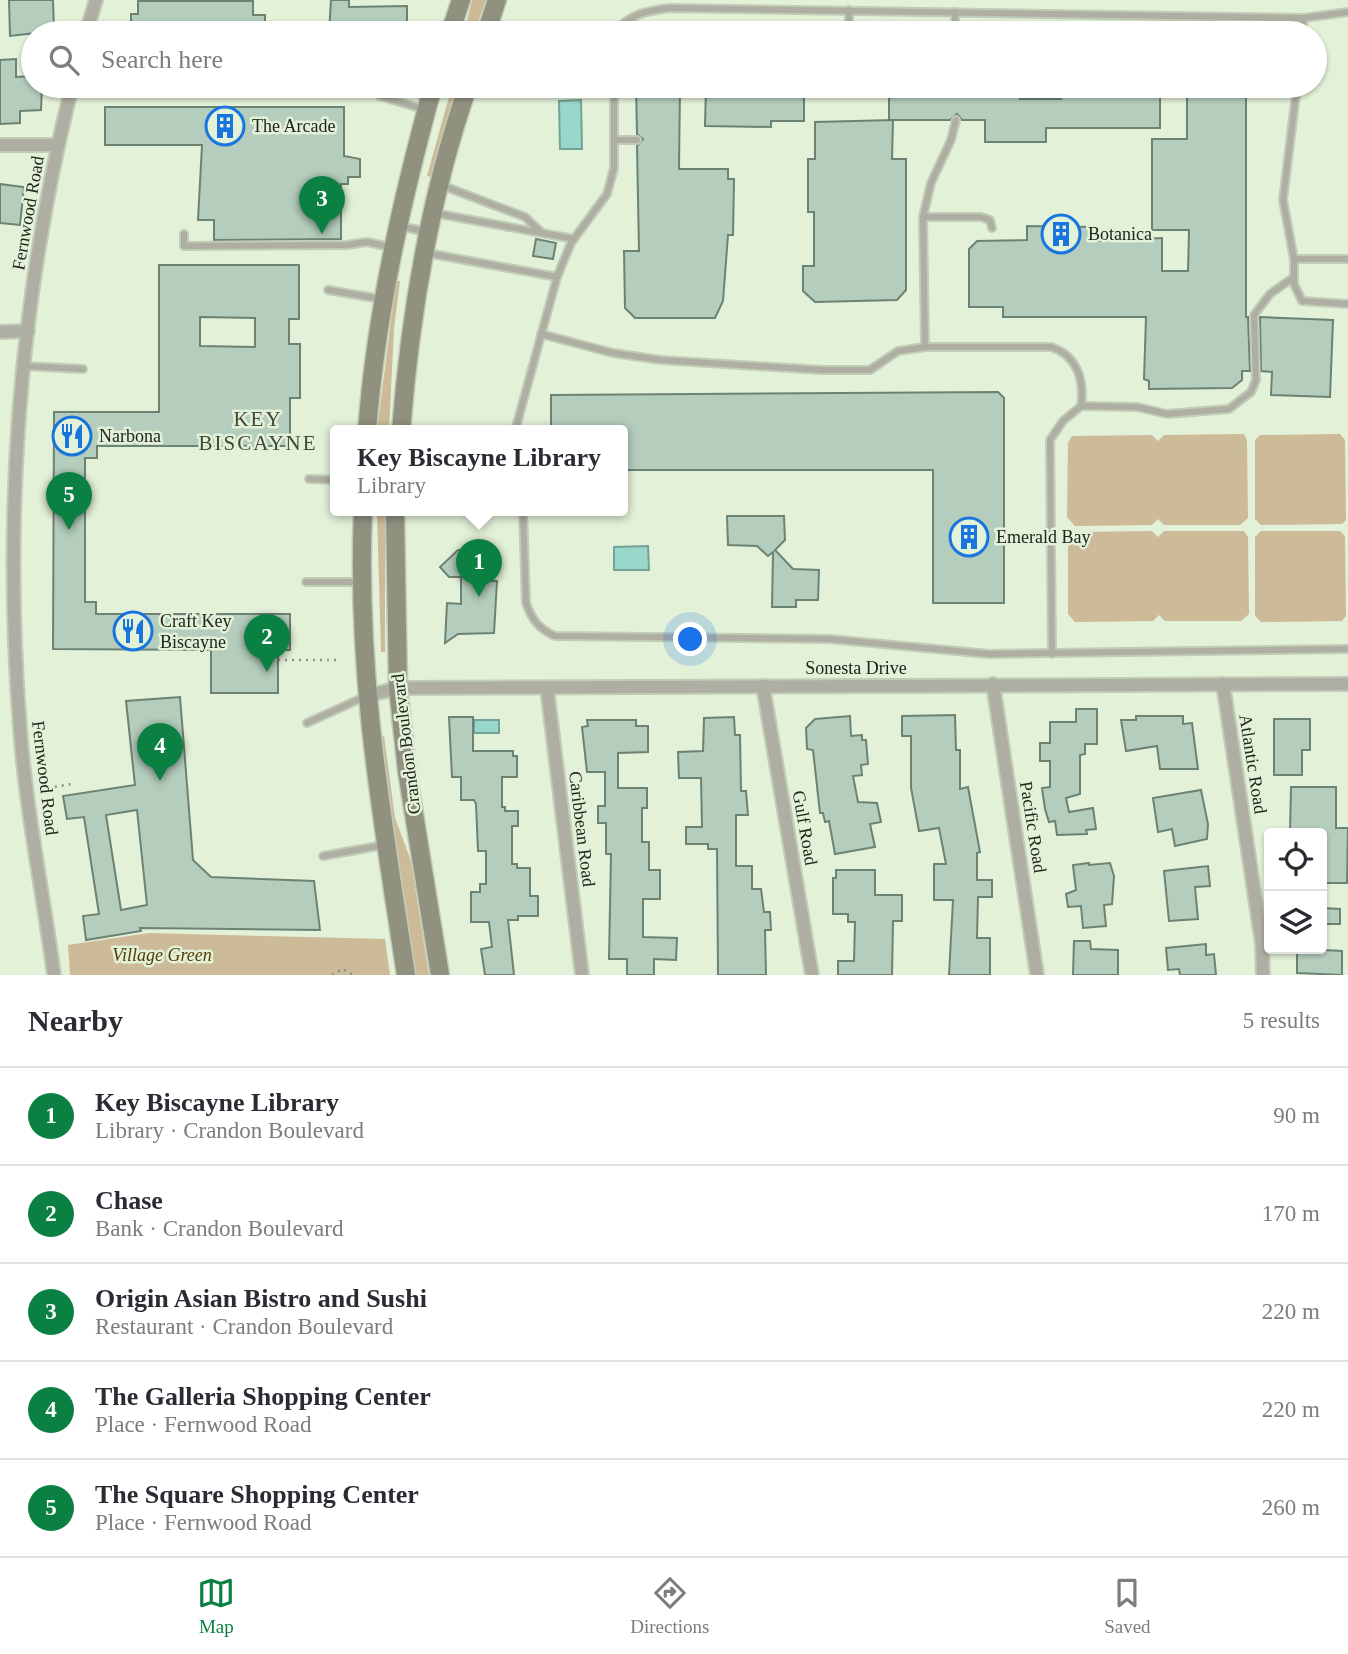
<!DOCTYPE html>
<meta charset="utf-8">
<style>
:root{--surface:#fff;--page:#f2f2f3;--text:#2b2b33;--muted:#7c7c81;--line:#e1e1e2;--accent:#0b8043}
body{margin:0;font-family:Georgia,serif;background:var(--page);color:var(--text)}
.controls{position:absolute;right:21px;bottom:21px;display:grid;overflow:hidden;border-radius:7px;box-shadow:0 2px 5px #0004}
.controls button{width:63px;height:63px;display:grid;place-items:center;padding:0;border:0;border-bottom:2px solid var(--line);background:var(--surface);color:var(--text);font:35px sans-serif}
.you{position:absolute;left:691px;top:640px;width:24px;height:24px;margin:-18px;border:5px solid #fff;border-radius:50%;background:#1a73e8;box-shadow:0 0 0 10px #1a73e833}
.badge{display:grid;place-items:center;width:46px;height:46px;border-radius:50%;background:var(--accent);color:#fff;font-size:23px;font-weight:700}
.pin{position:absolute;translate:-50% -58px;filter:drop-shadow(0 2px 4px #0008)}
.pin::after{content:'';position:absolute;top:37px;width:24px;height:21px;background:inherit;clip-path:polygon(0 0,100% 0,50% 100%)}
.popup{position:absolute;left:330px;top:425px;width:298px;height:91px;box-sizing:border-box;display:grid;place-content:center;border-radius:7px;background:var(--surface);filter:drop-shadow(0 2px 5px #0005);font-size:23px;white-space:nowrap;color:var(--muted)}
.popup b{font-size:26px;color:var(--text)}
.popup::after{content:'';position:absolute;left:50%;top:100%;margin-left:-14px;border:14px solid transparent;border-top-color:var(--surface)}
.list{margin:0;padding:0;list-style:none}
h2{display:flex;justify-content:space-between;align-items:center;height:91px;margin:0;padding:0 28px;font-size:30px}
h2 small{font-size:23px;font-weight:400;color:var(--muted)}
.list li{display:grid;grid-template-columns:46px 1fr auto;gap:21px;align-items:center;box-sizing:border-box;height:98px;padding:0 28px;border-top:2px solid var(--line)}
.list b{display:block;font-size:26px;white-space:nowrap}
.list p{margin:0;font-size:23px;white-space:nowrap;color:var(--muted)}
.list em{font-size:23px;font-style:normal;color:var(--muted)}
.icon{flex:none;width:38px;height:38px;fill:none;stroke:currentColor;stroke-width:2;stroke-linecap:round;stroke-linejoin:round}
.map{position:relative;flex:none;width:1348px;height:975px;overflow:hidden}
.search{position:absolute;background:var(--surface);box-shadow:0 2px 5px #0004;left:21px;right:21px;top:21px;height:77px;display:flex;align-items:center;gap:18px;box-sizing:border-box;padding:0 24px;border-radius:38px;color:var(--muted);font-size:26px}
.sheet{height:581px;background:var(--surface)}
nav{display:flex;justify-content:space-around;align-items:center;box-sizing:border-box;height:98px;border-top:2px solid var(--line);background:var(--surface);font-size:19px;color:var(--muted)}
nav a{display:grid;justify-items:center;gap:4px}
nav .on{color:var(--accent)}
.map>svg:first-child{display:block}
.green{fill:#ccba99}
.water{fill:#9ad7cb;stroke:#75a296;stroke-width:2}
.building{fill:#b4cdbc;stroke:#6c8374;stroke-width:2;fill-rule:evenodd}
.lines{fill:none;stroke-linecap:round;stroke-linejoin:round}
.service-casing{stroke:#c0ccb6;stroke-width:10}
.minor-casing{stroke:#c0ccb6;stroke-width:16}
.secondary-casing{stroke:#c0ccb6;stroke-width:21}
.path{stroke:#8a9482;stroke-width:2.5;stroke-dasharray:2 5;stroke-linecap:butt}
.service{stroke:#aeaea3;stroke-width:6}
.minor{stroke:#aeaea3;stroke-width:12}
.secondary{stroke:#919180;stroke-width:18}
.labels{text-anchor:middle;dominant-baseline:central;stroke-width:5;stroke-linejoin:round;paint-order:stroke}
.poi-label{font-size:18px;fill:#20251c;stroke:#e3f1d8;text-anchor:start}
.street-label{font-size:18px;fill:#20251c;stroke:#e3f1d8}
.park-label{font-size:18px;font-style:italic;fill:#543b02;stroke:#e3f1d8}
.quarter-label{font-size:21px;letter-spacing:2px;fill:#3f4a36;stroke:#e3f1d8}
</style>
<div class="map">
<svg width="1348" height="975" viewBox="0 0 1348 975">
<rect width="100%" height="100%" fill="#e3f1d8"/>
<!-- green -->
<g class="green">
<path d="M472,0H486L474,33H464Z"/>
<path d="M452,86H457L432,177L427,176Z"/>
<path d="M396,281H400L394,328L389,431H377Z"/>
<path d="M1244,434L1247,440L1248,518L1240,525H1164L1158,519L1152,525L1075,526L1067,517L1068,443L1072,436L1152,435L1158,441L1164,435Z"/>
<path d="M1260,435L1340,434L1345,440L1346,520L1342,524L1261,525L1255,519V440Z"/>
<path d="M377,511H385V652H381Z"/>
<path d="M1152,531L1158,537L1164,531H1244L1248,537L1249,614L1241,621H1165L1159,615L1153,621L1075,622L1068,614V539L1073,532Z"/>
<path d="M1261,531H1340L1345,536L1346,616L1342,621L1261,622L1255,616V537Z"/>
<path d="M384,736L395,818L411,861L429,975H416L380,737Z"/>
<path d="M149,933L385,939L390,975H70L68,945Z"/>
</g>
<!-- water -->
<g class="water">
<path d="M581,100L582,149H560L559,101Z"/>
<path d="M648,546L649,570H614V547Z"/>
<rect x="474" y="720" width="25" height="13"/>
</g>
<!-- building -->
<g class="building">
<path d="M9,0H53L54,31L10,36Z"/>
<path d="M331,0H349V7L407,6V33H329Z"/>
<path d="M138,1H253V15H265V33H131V14H138Z"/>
<path d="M16,59V77L33,76V86H42L41,110L20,111V123L0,124V60Z"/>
<path d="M636,86H680L679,169H728V179H734L733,235H728L723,301L715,318H635L625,308L624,251H639L637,146L643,139L637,134Z"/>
<path d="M706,86H804V121H771V127L705,126Z"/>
<path d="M889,86H1020V99H1061V86H1153V90H1160V128H1046V142H985V120H962L957,114L950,120H889Z"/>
<path d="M1187,86H1246V317H1248L1250,371H1242V380L1232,388L1149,389V381L1144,379L1146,317H1003V307H969V249L977,241L1027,240V226L1095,227V241L1162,238V271H1188L1189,230H1152V139H1187Z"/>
<path d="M105,107H344V156L360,159V177H348V184H341V239L214,240V220H198L202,145H105Z"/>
<path d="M893,120L892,159H906V290L897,300L815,302L803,291V266H814V212H808V159H815V122Z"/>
<path d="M0,184L24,187L20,225L0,223Z"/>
<path d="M536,239L556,243L553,259L533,256Z"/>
<path d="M159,265H299V319H289V344H300V398H290V446H97V458H85V602H96V614H290V650H278V693H211V650L53,649L54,412H159ZM200,317L255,318V347L200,346Z"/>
<path d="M1260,317L1333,320L1330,397L1271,395L1272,372L1261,371Z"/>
<path d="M998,392L1004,398V603H933V470H622V431H551V395Z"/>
<path d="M727,516H784L785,540L775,550L793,569L819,570L818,600H796V607H772L773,552L768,556L757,546L728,545Z"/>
<path d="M478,542L492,559L473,580L497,581L494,633L458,634L445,643L447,603L461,604V577H449L440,567L458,550H471Z"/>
<path d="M180,697L193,860L211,877L314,881L320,930L140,928L141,931L86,940L83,916L99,914L84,817L67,819L63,796L135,785L126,701ZM137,810L147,905L121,910L106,815Z"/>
<path d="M1076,709H1097V744H1085V754L1080,755V794L1066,798L1069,812L1093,808L1096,829L1086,830L1087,834L1057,835L1055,821L1049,822L1045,809L1042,788L1050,787V761H1040V743H1050V722H1076Z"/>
<path d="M955,715L956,750H960V789L968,787L980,852L977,853V880H992V897H978L977,938H990V975H949L953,900H934V864H946L939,828L919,831L911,788V736H902V716Z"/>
<path d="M850,716L851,736L862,735V740H866L868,764L861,765L862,775L853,776L858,802L877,803L881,822L870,824L875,847L835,854L829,821L825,822L823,813H820L813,750L807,749L806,728L815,719Z"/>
<path d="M1136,716H1183V724L1192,723L1198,769H1160L1157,746L1126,751L1121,720H1136Z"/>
<path d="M449,717H473V751H513V756H517V777H502V807H505V811H518V826H512V864H517V868H530V896H538V916H518V920H508L514,975H485L481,949L492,947L489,922H471V892H480V884H486V851H478L476,804L474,800H461V777H452Z"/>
<path d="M734,717L735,735H740L741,791H746L748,815H736V866H752V889H761L764,912H770L771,930H765L766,975H718L717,849H708V844H686V827H702L701,778H679L678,752L703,751L704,718Z"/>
<path d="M1274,719H1310V750H1302V775H1274Z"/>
<path d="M587,720H636V726H648V752L618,753V788H647V808H642V842H649V870H660V899H643V937L677,938L676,960L654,959V975H627V959H609L611,854H606V823H598V806H605V772H587L582,727L588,726Z"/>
<path d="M1291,787H1336V828H1348L1347,883H1322V833H1290Z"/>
<path d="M1201,790L1208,824L1207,839L1175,846L1172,829L1158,832L1153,798Z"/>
<path d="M1089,863V865L1110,863L1114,876L1112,904L1104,905L1106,926L1083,928L1081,906L1068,907L1066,894L1076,890L1073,865Z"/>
<path d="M1208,866L1210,886L1195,887L1198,919L1169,921L1164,871Z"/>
<path d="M836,870H875V895H902V921H893L892,975H838V961H854L855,922H848V914H833V878H836Z"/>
<path d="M1322,908L1340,909V924H1322Z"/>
<path d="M1074,941H1090L1091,949L1118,950V975H1073Z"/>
<path d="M1206,944V955L1214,954L1216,975H1180L1179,969L1168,970L1166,948Z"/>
<path d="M1306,949L1342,951V975L1297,973V951Z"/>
</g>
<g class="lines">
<defs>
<g id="service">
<path d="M955,12V33"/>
<path d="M1304,18L1348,12"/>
<path d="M849,27V10"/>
<path d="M615,33C628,14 647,11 669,8L1304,18L1302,33"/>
<path d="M1297,86L1283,200L1294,259H1348"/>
<path d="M380,96L426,110"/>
<path d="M614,140H637"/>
<path d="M441,185L525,217L541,232"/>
<path d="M434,213L574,239"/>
<path d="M923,217L931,183L951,140L956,120"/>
<path d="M400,226L427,232"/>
<path d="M184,234V246L347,245L367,242L390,247"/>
<path d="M427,253L557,277"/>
<path d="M1294,259V284L1302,301L1348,304"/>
<path d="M328,290L381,299"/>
<path d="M541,334L613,353L661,360L822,370H870L898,351L925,347H1051C1076,355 1085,379 1081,406L1063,421L1050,440L1052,654"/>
<path d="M925,347L923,217H981L990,220L992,228"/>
<path d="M24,366L83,369"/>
<path d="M1081,406L1137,407L1167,414L1229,409L1251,392L1256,380L1254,315L1270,294L1294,277"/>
<path d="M515,431L557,277L571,243L607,194L614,168V86"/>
<path d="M309,479L336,480"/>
<path d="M523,511L526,603C532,620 539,629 555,636L829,639L989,654L1348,649"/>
<path d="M306,582H360"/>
<path d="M307,723L364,697"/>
<path d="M323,856L384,845"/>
</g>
<g id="minor">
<path d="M86,33L96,0"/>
<path d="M0,145H57"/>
<path d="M0,332L28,331"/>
<path d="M993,684L1037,975"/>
<path d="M1223,684L1262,944L1263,975"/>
<path d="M763,686L812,975"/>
<path d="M547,688L582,975"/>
<path d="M366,696L398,688L1348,684"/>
<path d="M54,975C43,893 26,811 20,728C3,513 20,295 72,86"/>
</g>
<g id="secondary">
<path d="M450,33L461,0"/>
<path d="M486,33L497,0"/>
<path d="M367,431C376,313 402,199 433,86"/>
<path d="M401,431C410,315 430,196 468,86"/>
<path d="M363,511C356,673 382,817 406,975"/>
<path d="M395,511L398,688L407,771L440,975"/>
</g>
</defs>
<!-- service casing -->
<use href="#service" class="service-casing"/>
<!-- minor casing -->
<use href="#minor" class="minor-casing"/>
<!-- secondary casing -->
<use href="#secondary" class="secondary-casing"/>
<!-- path -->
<g class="path">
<path d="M278,660H340"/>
<path d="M41,789L72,784"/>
<path d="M332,975L343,969L353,975"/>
</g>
<!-- service -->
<use href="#service" class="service"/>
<!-- minor -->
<use href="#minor" class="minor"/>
<!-- secondary -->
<use href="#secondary" class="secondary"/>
</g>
<!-- icons -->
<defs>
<symbol id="building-ring" viewBox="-11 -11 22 22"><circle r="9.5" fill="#e3f1d8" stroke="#1975de" stroke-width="1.5"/><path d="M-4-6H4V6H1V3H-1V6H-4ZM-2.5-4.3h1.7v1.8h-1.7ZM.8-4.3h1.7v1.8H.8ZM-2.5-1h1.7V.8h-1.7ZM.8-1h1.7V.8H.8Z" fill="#1975de"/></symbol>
<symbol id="restaurant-ring" viewBox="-11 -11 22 22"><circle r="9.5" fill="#e3f1d8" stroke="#1975de" stroke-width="1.5"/><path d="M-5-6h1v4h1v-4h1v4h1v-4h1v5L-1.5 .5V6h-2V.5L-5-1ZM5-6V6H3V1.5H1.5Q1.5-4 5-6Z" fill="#1975de"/></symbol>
</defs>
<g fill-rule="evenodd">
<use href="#building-ring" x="203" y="104" width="44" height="44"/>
<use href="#building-ring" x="1039" y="212" width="44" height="44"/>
<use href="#restaurant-ring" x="50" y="414" width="44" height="44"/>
<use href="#building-ring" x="947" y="515" width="44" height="44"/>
<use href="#restaurant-ring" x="111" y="609" width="44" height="44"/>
</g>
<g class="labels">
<!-- poi labels -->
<g class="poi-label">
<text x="252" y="126">The Arcade</text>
<text x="1088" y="234">Botanica</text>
<text x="99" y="436">Narbona</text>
<text x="996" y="537">Emerald Bay</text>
<text x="160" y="621">Craft Key<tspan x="160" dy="21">Biscayne</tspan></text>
</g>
<!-- street labels -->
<g class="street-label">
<text transform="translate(28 213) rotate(-80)">Fernwood Road</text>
<text x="856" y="668">Sonesta Drive</text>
<text transform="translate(406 744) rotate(-97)">Crandon Boulevard</text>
<text transform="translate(1253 764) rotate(81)">Atlantic Road</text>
<text transform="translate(45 778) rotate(83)">Fernwood Road</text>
<text transform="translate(1033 827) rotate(81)">Pacific Road</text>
<text transform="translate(805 828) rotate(80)">Gulf Road</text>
<text transform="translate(582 829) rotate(83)">Caribbean Road</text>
</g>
<!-- park labels -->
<g class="park-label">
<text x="162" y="955">Village Green</text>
</g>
<!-- quarter labels -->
<g class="quarter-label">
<text x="258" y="419">KEY<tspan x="258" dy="24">BISCAYNE</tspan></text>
</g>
</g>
</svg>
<div class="controls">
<button><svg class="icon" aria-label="locate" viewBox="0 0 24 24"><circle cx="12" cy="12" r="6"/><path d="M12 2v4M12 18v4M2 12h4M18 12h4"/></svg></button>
<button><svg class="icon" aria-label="layers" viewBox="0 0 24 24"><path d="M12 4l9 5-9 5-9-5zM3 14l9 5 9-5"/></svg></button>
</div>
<div class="you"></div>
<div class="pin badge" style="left:479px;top:597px">1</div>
<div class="popup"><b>Key Biscayne Library</b>Library</div>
<div class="pin badge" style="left:267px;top:672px">2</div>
<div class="pin badge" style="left:322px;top:234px">3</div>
<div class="pin badge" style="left:160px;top:781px">4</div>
<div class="pin badge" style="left:69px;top:530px">5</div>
<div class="search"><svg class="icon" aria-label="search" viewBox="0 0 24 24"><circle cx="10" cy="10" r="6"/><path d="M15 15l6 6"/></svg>Search here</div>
</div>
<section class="sheet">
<h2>Nearby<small>5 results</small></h2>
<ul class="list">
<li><span class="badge">1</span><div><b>Key Biscayne Library</b><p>Library · Crandon Boulevard</p></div><em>90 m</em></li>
<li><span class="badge">2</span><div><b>Chase</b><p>Bank · Crandon Boulevard</p></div><em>170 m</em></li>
<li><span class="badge">3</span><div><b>Origin Asian Bistro and Sushi</b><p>Restaurant · Crandon Boulevard</p></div><em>220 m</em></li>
<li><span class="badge">4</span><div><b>The Galleria Shopping Center</b><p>Place · Fernwood Road</p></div><em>220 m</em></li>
<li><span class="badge">5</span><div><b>The Square Shopping Center</b><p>Place · Fernwood Road</p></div><em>260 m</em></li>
</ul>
</section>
<nav>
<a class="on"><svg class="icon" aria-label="map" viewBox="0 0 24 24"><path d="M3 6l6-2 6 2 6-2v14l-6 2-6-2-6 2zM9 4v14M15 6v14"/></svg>Map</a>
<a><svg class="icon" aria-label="directions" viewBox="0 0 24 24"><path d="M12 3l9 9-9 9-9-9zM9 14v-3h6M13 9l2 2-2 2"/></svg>Directions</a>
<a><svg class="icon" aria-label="saved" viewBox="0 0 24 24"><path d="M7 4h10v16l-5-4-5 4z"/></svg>Saved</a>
</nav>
